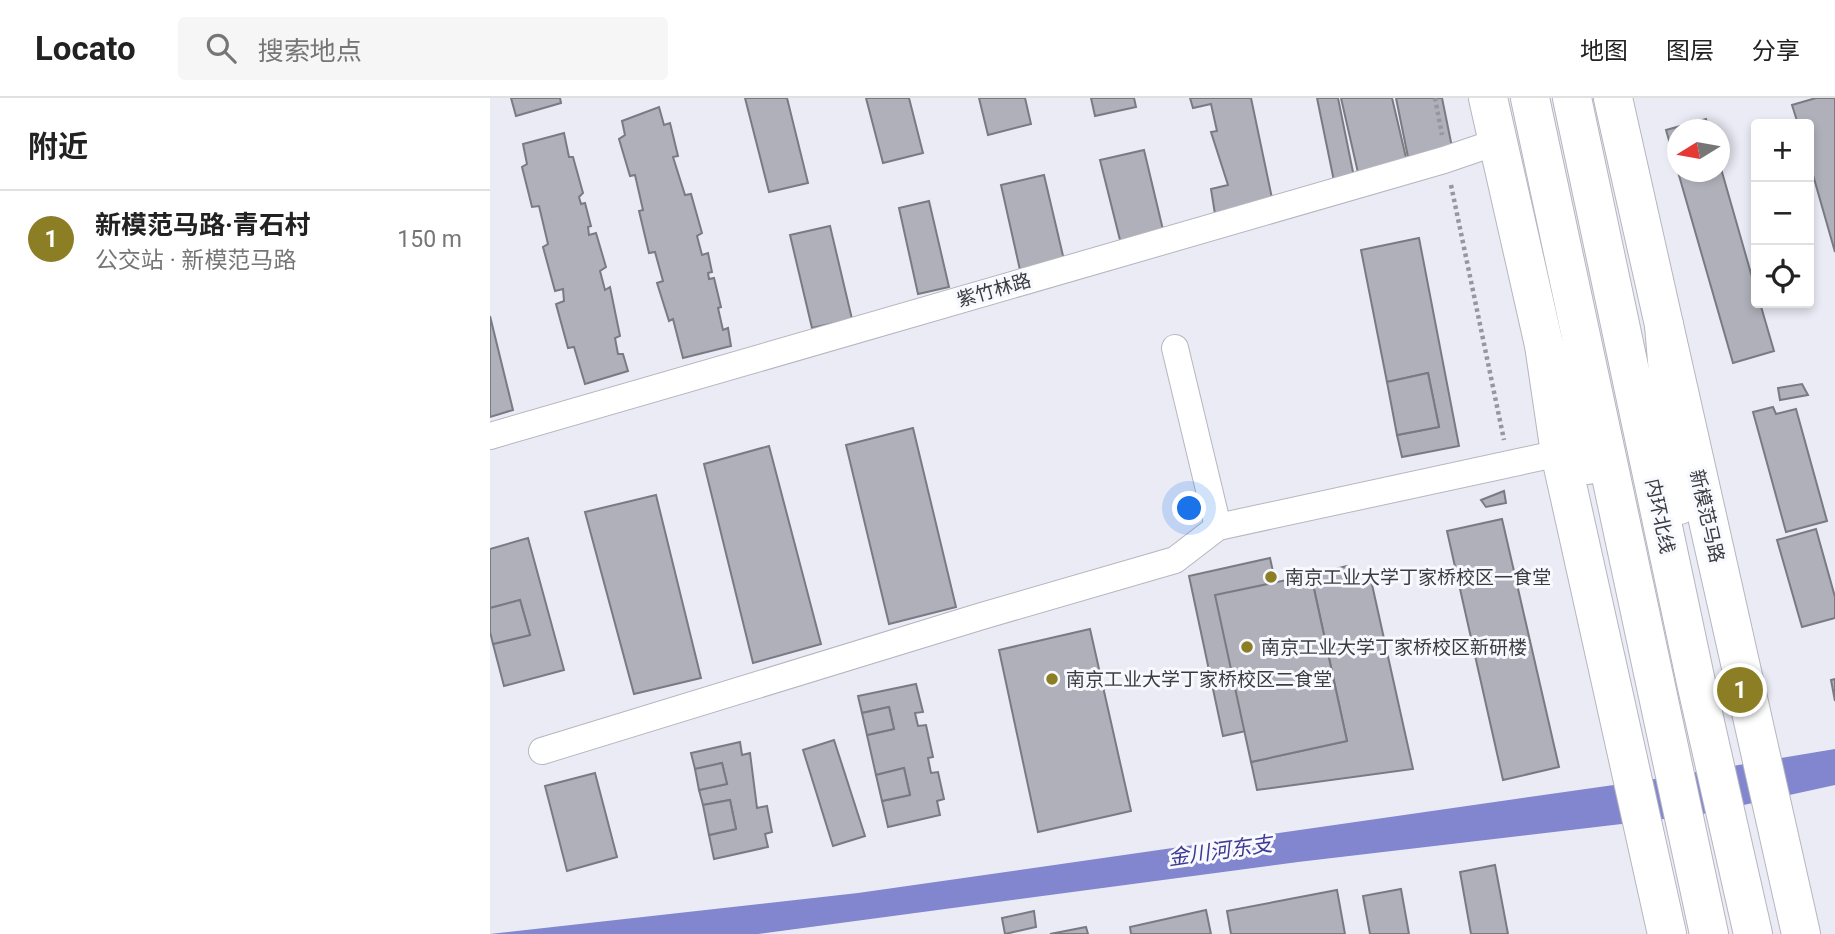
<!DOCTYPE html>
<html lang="zh">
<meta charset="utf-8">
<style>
:root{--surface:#fff;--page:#f6f6f6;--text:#222;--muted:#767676;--line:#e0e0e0;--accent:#8c7e24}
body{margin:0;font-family:Roboto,"Noto Sans SC",sans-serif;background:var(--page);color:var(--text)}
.controls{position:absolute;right:21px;top:21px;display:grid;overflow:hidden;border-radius:7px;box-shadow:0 4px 10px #0003}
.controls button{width:63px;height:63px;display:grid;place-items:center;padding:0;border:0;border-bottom:2px solid var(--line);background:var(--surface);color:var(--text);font:35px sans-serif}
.compass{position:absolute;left:1177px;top:21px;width:63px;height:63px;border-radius:50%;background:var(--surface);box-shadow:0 4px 10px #0003;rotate:259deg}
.you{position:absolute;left:700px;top:411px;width:24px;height:24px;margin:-18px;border:5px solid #fff;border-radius:50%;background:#1a73e8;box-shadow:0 0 0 10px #1a73e833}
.badge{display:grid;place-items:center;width:46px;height:46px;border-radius:50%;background:var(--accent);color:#fff;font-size:23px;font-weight:700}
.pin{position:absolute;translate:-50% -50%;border:4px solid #fff;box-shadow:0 2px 7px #0006}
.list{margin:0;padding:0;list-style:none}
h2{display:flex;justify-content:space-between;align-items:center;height:91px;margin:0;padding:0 28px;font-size:30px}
h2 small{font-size:23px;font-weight:400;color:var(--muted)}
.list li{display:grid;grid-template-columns:46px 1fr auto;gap:21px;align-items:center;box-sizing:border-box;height:98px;padding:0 28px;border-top:2px solid var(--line)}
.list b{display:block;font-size:26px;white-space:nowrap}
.list p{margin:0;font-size:23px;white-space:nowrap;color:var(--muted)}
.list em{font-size:23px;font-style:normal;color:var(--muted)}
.icon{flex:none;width:38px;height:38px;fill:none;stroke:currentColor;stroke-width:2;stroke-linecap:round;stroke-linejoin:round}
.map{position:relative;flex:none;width:1345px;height:836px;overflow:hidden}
header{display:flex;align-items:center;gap:42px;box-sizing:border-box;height:98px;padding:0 35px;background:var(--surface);border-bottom:2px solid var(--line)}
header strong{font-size:33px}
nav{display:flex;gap:38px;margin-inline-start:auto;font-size:24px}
.search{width:490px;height:63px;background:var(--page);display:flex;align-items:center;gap:18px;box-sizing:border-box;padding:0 24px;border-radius:7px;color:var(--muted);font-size:26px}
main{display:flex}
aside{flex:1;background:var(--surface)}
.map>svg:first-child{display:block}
.water{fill:#8186cf}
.building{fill:#afb0b9;stroke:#797a82;stroke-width:2}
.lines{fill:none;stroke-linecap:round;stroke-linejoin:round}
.street-casing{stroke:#b5b6bf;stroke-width:28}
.primary-casing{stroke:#b5b6bf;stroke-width:40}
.highway-casing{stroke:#b5b6bf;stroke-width:40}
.path{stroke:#96979e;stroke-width:4.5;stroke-dasharray:3.5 3.5;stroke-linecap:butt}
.street{stroke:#fff;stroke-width:26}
.primary{stroke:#fff;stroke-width:38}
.highway{stroke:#fff;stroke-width:38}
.poi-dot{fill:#8c7e24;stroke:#f8f9ff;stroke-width:2.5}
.labels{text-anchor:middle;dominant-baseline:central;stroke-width:6;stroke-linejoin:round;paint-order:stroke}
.street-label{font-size:19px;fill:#3b3c40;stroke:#f8f9ff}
.poi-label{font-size:19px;fill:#3b3c40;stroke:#f8f9ff;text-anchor:start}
.water-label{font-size:21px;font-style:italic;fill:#3e3a91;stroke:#f8f9ff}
</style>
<header>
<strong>Locato</strong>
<div class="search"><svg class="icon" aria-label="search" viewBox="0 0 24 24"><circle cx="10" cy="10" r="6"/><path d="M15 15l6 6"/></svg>搜索地点</div>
<nav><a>地图</a><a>图层</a><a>分享</a></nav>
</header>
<main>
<aside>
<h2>附近<small></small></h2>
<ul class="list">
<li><span class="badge">1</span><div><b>新模范马路·青石村</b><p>公交站 · 新模范马路</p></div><em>150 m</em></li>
</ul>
</aside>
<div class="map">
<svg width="1345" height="836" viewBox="0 0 1345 836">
<rect width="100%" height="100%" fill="#eaebf5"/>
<!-- water -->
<path class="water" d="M1345,651V687L1208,717L808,764L268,836H0L368,795L1152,683Z"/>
<!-- building -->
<g class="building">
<path d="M21,0H70L71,5L26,18Z"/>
<path d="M255,0H297L318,85L279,94Z"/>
<path d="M376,0H419L433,55L393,65Z"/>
<path d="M489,0H535L541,26L498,37Z"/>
<path d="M601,0H644L646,9L605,18Z"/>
<path d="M700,0H761L783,105L725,116L721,91L738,87L721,34L727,33L721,6L703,10Z"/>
<path d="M827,0H848L864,79L844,83Z"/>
<path d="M851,0H902L918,68L869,79Z"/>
<path d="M906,0H952L962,49L918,59Z"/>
<path d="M1326,0H1345V154L1319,63V26H1308L1302,7Z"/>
<path d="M169,9L174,27L180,25L188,58L183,59L195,97L201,96L212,135L207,138L212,157L218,155L222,174L218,175L219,181L224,180L231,209L228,210L233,232L238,230L241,248L193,260L183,221L179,223L167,185L173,183L165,154L159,155L149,113L153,112L145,77L140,78L129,41L135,37L132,23Z"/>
<path d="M1216,21L1219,32H1188V73L1176,32Z"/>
<path d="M74,35L79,59H83L93,95L89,99L91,106L95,105L101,128L98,129L99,137L106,135L116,169L110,173L115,192L120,189L130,238L125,240L128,256H133L138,273L95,286L84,249L78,250L66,206L74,203L73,191L65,193L53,149L58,146L49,108L42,109L32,69L37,66L33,46Z"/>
<path d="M654,52L674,136L631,146L610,62Z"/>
<path d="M1230,67L1266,193V205H1270L1284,253L1243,265L1188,74H1230Z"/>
<path d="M554,77L574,162L530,172L511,87Z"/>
<path d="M439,103L459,189L428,196L409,110Z"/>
<path d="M340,128L362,221L322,230L300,137Z"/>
<path d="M929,140L969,348L912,359L907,337L949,329L938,275L897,284L871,152Z"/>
<path d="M0,218L23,312L0,319Z"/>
<path d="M938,275L949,329L907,337L897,284Z"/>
<path d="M1312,286L1318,297L1290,302L1288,290Z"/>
<path d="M1283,309L1286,316L1306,311L1337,423L1296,434L1263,314Z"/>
<path d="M423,330L466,509L399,526L356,347Z"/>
<path d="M279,348L331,546L263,565L214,366Z"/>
<path d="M1014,393L1016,405L996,409L991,402Z"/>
<path d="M166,397L211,580L144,596L95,414Z"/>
<path d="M1012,421L1069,669L1013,682L957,433Z"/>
<path d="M1326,431L1345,499V520L1312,529L1287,442Z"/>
<path d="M38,440L74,572L14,588L3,546L40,537L30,502L0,510V451Z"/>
<path d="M780,460L815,620L733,638L699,478Z"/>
<path d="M857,468L862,487L881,482L923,671L767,692L761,664L857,643L821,477Z"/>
<path d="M821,477L857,643L761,664L725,497Z"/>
<path d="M30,502L40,537L3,546L0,534V510Z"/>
<path d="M600,531L641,713L548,734L509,552Z"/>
<path d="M1345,581V603L1341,582Z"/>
<path d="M426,586L433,614L425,615L428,628L436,627L443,659L438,660L441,675L448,674L454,701L447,703L450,717L398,729L392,703L420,697L414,670L386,677L377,637L404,631L399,609L372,615L368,598Z"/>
<path d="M399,609L404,631L377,637L372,615Z"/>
<path d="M344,642L375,738L343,748L313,652Z"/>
<path d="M250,644L252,657L260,655L267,710L277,708L282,734L275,736L278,749L224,761L219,737L246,731L240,702L213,707L209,692L237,686L232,665L205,671L201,655Z"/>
<path d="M232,665L237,686L209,692L205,671Z"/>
<path d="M414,670L420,697L392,703L386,677Z"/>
<path d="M105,675L127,759L77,773L55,688Z"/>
<path d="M240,702L246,731L219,737L213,707Z"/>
<path d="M1005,767L1018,836H981L970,774Z"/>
<path d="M911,791L919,836H880L873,798Z"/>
<path d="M847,792L855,836H741L737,813Z"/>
<path d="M716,812L721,836H641L640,829Z"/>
<path d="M544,813L546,829L515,836L512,820Z"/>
<path d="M596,829L598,836H560Z"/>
</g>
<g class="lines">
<defs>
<g id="street">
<path d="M685,250L728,429"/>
<path d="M0,338L954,62L1007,44"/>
<path d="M52,653L492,518L685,462L728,429L1070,355"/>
</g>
<g id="primary">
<path d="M998,0L1054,247L1070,355L1177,836"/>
<path d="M1123,0L1311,836"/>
</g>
<g id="highway">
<path d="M1040,0L1219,836"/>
<path d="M1082,0L1207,589L1263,836"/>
<path d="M1174,227L1189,407"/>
<path d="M1054,247L1098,367"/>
</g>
</defs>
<!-- street casing -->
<use href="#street" class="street-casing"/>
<!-- primary casing -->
<use href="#primary" class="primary-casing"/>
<!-- highway casing -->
<use href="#highway" class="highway-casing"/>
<!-- path -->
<g class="path">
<path d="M945,0L952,37"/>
<path d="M961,87L1014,342"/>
</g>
<!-- street -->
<use href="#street" class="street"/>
<!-- primary -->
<use href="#primary" class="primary"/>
<!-- highway -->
<use href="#highway" class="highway"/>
</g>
<!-- markers -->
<g class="poi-dot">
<circle cx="781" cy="479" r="7"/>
<circle cx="757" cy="549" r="7"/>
<circle cx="562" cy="581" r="7"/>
</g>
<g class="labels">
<!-- street labels -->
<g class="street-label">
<text transform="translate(504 192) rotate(-16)">紫竹林路</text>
<text transform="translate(1170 418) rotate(78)">内环北线</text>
<text transform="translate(1217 418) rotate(77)">新模范马路</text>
</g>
<!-- poi labels -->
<g class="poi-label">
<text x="795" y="479">南京工业大学丁家桥校区一食堂</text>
<text x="771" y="549">南京工业大学丁家桥校区新研楼</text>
<text x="576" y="581">南京工业大学丁家桥校区二食堂</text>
</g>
<!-- water labels -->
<g class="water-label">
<text transform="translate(730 753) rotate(-8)">金川河东支</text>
</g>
</g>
</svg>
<div class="controls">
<button>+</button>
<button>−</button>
<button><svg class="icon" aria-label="locate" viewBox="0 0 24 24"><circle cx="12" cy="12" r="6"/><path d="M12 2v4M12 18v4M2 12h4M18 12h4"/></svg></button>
</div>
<svg class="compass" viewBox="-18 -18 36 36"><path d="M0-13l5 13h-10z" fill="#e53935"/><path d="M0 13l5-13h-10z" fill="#767676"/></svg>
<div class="you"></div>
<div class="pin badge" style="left:1250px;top:592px">1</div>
</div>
</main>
